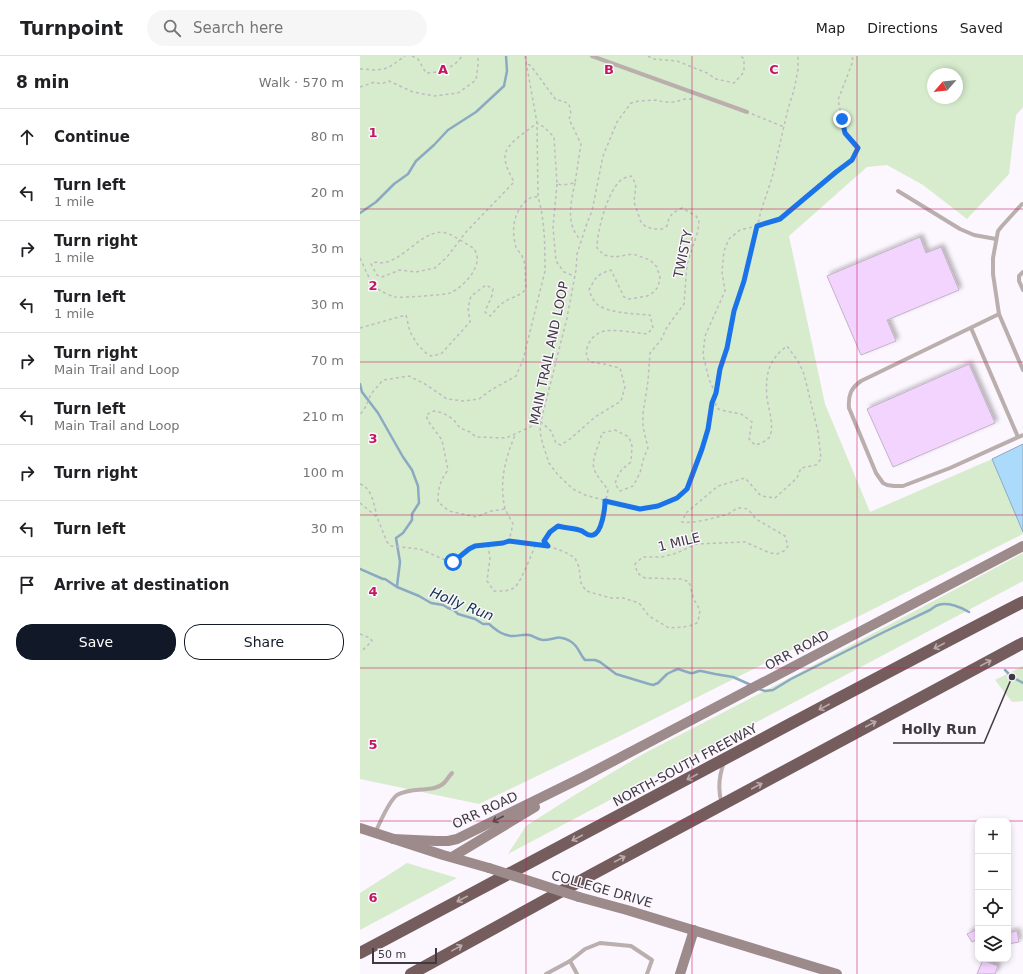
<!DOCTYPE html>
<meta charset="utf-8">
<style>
:root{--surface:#fff;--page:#f6f6f6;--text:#202124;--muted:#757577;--line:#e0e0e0;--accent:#111827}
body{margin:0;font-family:"DejaVu Sans",sans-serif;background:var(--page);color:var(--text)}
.controls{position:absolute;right:12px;bottom:12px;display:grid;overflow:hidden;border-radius:8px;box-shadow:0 2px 6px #0003}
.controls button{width:36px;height:36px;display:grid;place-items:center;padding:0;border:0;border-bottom:1px solid var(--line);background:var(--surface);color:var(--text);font:20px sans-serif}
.compass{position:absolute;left:567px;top:12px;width:36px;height:36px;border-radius:50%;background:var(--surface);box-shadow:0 2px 6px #0003;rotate:242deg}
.scale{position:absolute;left:12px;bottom:10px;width:65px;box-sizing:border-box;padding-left:4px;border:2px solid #3f3941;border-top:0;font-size:11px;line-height:14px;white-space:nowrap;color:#3f3941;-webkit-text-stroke:3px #fcf6fe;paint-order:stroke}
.stop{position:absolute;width:12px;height:12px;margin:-9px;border:3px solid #1a73e8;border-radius:50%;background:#fff}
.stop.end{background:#1a73e8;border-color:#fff;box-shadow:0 1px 4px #0008}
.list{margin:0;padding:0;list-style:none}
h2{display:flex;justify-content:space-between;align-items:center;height:52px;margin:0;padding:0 16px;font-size:17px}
h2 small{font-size:13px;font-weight:400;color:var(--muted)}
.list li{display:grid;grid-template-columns:26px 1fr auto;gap:12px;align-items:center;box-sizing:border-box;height:56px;padding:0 16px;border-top:1px solid var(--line)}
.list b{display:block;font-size:15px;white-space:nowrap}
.list p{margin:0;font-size:13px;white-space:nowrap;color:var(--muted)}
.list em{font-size:13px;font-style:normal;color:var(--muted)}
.actions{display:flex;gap:8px;padding:12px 16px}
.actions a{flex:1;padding:9px 0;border:1px solid var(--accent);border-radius:16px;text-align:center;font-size:14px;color:var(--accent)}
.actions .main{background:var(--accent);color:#fff}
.icon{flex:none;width:22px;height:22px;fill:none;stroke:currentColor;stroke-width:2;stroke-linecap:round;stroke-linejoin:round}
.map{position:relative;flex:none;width:663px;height:918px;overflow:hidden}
header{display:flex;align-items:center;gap:24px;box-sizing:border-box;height:56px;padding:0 20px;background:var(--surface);border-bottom:1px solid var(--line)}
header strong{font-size:19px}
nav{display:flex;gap:22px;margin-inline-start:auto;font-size:14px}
.search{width:280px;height:36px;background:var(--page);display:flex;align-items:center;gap:10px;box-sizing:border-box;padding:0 14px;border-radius:22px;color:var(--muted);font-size:15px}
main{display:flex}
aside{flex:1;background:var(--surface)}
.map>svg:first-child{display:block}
.green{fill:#d7eccd;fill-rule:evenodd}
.water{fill:#acdafa;stroke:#8baac2}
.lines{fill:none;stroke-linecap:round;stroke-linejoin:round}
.stream{stroke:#8baac2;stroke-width:2.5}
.building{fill:#f3d4fe;stroke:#c1b3c6;filter:url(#shadow)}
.path{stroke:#c0bac2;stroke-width:1.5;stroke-dasharray:3 3;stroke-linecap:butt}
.lane{stroke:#bbafae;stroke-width:4}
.secondary{stroke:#9d8b8b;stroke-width:10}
.highway{stroke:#745d5c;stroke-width:12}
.secondary-bridge{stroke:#9d8b8b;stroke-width:10}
.oneway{stroke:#b8aaad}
.oneway2{stroke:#524950}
.route{stroke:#1a73e8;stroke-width:5}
.grid{fill:none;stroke:#c2185b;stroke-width:1;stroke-opacity:0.55}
.labels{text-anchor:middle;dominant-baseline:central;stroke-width:3;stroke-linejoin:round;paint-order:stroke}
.street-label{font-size:13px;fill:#3f3941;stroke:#fcf6fe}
.water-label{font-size:14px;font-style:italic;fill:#0d3248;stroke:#fcf6fe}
.grid-label{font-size:13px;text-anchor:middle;font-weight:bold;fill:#c2185b;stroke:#fcf6fe;stroke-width:3;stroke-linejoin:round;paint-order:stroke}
.leader{fill:none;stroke:#3f3941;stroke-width:1.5}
.callout-dot{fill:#3f3941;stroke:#fcf6fe;stroke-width:1.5}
.callout-label{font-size:14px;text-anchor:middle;font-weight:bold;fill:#3f3941;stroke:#fcf6fe;stroke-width:3;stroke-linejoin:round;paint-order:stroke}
</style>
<header>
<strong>Turnpoint</strong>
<div class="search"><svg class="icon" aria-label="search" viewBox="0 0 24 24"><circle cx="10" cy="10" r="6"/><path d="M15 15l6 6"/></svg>Search here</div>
<nav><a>Map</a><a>Directions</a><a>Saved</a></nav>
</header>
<main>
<aside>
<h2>8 min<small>Walk · 570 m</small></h2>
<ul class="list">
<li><svg class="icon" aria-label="ahead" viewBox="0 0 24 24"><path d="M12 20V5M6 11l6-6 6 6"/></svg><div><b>Continue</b></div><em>80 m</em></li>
<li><svg class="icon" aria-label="left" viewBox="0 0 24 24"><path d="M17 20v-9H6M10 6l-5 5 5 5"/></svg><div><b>Turn left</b><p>1 mile</p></div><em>20 m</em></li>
<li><svg class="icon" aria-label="right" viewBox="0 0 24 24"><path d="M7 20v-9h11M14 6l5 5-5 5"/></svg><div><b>Turn right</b><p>1 mile</p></div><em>30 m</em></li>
<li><svg class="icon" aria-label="left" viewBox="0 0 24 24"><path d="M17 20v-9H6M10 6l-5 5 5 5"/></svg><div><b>Turn left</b><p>1 mile</p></div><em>30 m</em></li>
<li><svg class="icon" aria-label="right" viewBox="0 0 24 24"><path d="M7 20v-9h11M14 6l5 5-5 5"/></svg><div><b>Turn right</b><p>Main Trail and Loop</p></div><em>70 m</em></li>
<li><svg class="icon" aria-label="left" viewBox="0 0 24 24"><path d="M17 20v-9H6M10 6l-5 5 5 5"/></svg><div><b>Turn left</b><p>Main Trail and Loop</p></div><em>210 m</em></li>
<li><svg class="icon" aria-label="right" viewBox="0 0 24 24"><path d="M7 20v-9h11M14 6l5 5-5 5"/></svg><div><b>Turn right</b></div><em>100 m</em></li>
<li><svg class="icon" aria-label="left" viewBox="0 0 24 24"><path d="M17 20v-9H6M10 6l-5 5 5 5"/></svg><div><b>Turn left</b></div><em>30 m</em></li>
<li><svg class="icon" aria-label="arrive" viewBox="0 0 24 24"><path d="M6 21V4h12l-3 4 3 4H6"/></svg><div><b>Arrive at destination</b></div></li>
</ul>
<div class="actions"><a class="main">Save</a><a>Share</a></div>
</aside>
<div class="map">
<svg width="663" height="918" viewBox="0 0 663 918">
<defs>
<filter id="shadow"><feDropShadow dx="3" dy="-3" stdDeviation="2" flood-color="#0004"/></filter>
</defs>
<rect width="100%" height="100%" fill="#fcf6fe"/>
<!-- green -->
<g class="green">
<path d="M0,0H663V51L656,59L649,118L607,163L563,129L527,109L507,111L429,180L465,348L510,456L632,403L663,476V478L260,680L119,748L0,723ZM573,18H597V42H573Z"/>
<path d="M663,497V525L148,798L166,770L213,740L283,698L437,618Z"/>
<path d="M663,610V645L652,646L635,624Z"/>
<path d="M47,807L97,822L0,874V837Z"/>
</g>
<!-- water -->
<path class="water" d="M663,388V476L632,403Z"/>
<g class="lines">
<!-- stream -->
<g class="stream">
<path d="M0,157L16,146L34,128L48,118L56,105L74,89L88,74L116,56L144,30L147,15L146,0"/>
<path d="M0,328L2,336L18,357L43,401L52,414L58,430L59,447L52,458V464L43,477L36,482L40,506L37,530"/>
<path d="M0,513L23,523H25L37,531L59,540L71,547L83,549L88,552L94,554L98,558L115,563L123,568H129C136,574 143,580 153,580C158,580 164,578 169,579C174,580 178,584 183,584C194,584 199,578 210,585C219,590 219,598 225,604H235L240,606L256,618L289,628L293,629L298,627L307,618L313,615L318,613L330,617H333L339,615H341L355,618L373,621L391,629"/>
<path d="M645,614L652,621L663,627"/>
<path d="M399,633L405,635L413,634L431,623L524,576L570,554C573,552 575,550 578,549C588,546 601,551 609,556"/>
</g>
</g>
<!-- building -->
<g class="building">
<path d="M560,181L566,197L581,191L599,234L527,264L536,285L501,299L467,220Z"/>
<path d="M609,308L635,367L533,411L507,353Z"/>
<path d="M618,873V883L612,886L607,878Z"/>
<path d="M657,875L659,886L648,888V877Z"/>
<path d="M623,904L638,910L635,918H617Z"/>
</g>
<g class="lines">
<!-- path -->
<g class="path">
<path d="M52,0L58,3L66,17C80,17 94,12 102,0"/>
<path d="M165,0L177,67L178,141"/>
<path d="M288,0L293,3L317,5L347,17L356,23L374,27L384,16V3L381,0"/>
<path d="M0,13L17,14L28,12L45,0"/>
<path d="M0,31L15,26L21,28L29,25L53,36L74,40L98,37L116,24L118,9V0"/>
<path d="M332,43H325L315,46H304L296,44L279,45L271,47L257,66L243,100L232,155L227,167L217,198L216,214L207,262L181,365L180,376L183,389L189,407L198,419L213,433L225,439L262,449L279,453L298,450L317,441L327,433L342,393L347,373L352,347L355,339"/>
<path d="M392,58L424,71"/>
<path d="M215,127C211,146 205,169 221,184"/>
<path d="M197,128L193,171L196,205L204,216L214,220"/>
<path d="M0,202C6,214 9,227 21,235C25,237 31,240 35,241C42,242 83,239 90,237C103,232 127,207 113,192C110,190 94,180 89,178C63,167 41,213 16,206L11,208L17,219L22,221L40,214L56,216L75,212L87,201L106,176L154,126C150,118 145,110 145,101C144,88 168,75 177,67L184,71L194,81L197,128L202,129L215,127L221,88L209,63L211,58L209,48L203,45L196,44L171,10L166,7"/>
<path d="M0,272L46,259L50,276L58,289L66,297L71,300L81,298L110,266L108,252L111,240L126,229L133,233L131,243L128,248L125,256L130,260C135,255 138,250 144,246C151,241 162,240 166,232C165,223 166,213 164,204C162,199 158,195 156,191C154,185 153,175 154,169C155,157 165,139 178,141C185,164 185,192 185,215L163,304L156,320L131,334L119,343L104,345L87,343L65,328L49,320L23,324L11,338L6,350L0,359"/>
<path d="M356,335L360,313L367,292L374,255L384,225L401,155L412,122L428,53L434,34L438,13V0"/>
<path d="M0,428C12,432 14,449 17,460"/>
<path d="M0,447L17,461L27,486L31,490L60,493L85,504L93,506C100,501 106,493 114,490C124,487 138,489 149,485L153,468L145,453L131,455L116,461L89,455L78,446C78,432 80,425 88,414L82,384L68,365L66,359L74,355L83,357L93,363L100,372L110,376L116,381L146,382L181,366L191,375L196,387L201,389L210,383L235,361L261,345L265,331L260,312L244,308L230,306C226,301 226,298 227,292C229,285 234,279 241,276C249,272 277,277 287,278L293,272L290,259C277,258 246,257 237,248C233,245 231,239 229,234C236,221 236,219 251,214L264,241L269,243L287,240L294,236L298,231L300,222L297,211L290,204L273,198L255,201L244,199L237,192C237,175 247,137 260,125C262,122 268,121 271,120L276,128L274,146L281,166L286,171L295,173H302L307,170C309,159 312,157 322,152L336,160L339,164L338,175L327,208L324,248L307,271L301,284L290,297L288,325L283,358V371L288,392L284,401L280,417L273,430L260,435L255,428C259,415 261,414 271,406L272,390L269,381L255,374L242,377C240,387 231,403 234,413C237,421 244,428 248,434L241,468L237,477L234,479H226L221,474L198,470L190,476L184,485L188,490L205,496L215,502L219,511L221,527L226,535L251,542H263L279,547L289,560L309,572L323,571L334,569L338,566L340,554L334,544L329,526L322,523L285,522C277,518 277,516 275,508L278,505L283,501H302L317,497L336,488L385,486L410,497L417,498L424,495L428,490L425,480L396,463L388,453C373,450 377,455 365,459C355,462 331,468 322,466L326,457L358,430L385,422L401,440L415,442L437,422L441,412L456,409L461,403L458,376L444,318L438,305L427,290C408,304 405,319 407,342C409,356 414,366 410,381L402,387L395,389L389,383L392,366L381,358L360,354L356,351L355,337L349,323L343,299L345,280L365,235L362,216L364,195L369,183L380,174L397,170L420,163L477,116L492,104L497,92L485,77L478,44L493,5L492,0"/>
<path d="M145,453C139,425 145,404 155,379"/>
<path d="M149,485L188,490"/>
<path d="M128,489L130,502L127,525L134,535C141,535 149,536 155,531C161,526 172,497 176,488"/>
<path d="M0,578L10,582L12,585L4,593L0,595"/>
</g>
<!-- lane -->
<g class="lane">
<path d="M232,0L387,56"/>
<path d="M538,135L600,173L614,179L636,183"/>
<path d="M662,148L642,170L638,175L633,202V218L639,258L663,314"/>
<path d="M663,216L659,220V225L663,234"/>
<path d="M639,258L501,325C491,332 488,339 489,352L516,417L523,427L527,429L534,430H543L590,412L663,379"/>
<path d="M611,272L658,381"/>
<path d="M362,748C357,733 359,720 364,706"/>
<path d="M15,777C20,767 28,746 37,739C52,730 74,737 84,727C87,724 89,720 92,717"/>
<path d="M210,905L217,918"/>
<path d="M186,918L210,905L225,893L240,887L271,890L292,904L287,918"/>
</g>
<!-- secondary -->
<g class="secondary">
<path d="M0,772L83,799L129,812"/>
<path d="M33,783L76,785H88L97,783L105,779L223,721L663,490"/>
<path d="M92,801L175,751"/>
<path d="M219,841L267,854L477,918"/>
<path d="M320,918L334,874"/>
</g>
<!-- highway -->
<g class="highway">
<path d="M0,897C72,858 144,821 216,782C365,703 513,623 663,546"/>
<path d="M51,918L231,819L663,587"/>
</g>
<!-- secondary-bridge -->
<path class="secondary-bridge" d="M129,812L219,841"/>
</g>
<!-- one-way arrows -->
<defs><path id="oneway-shaft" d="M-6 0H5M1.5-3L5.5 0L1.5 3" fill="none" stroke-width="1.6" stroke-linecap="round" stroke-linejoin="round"/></defs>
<g class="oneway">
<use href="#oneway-shaft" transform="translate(579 590) rotate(152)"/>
<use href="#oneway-shaft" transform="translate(626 607) rotate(-28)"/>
<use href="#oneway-shaft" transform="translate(464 651) rotate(152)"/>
<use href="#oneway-shaft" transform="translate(511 668) rotate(-28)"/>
<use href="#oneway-shaft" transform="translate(332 721) rotate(152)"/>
<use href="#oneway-shaft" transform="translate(397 730) rotate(-28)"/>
<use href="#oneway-shaft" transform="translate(217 782) rotate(152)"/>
<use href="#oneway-shaft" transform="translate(260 803) rotate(-28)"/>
<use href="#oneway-shaft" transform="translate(102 843) rotate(153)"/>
<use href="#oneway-shaft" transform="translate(97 892) rotate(-29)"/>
</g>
<use class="oneway2" href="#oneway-shaft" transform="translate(138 763) rotate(153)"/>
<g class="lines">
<!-- route -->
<path class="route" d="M93,506L109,493L115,490L143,487L149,485L188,490L184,485L190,476L198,470C205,472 213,472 219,474C225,475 227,481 233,479C242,477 245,452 245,445L280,453L298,450L317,442L327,433L342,393L348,373L352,347L356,337L360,313L367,292L374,255L384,225L397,170L420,163L476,116L492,104L498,92L485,77L482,63"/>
</g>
<!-- grid -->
<path class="grid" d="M166,0V918M332,0V918M497,0V918M0,153H663M0,306H663M0,459H663M0,612H663M0,765H618M618,765H648M648,765H663"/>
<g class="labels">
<!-- street labels -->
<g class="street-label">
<text transform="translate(323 198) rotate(-78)">TWISTY</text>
<text transform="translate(189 297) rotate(-78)">MAIN TRAIL AND LOOP</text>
<text transform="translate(319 486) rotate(-14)">1 MILE</text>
<text transform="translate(437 594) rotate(-28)">ORR ROAD</text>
<text transform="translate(325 709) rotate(-28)">NORTH-SOUTH FREEWAY</text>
<text transform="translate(125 754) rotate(-25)">ORR ROAD</text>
<text transform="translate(242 833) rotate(16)">COLLEGE DRIVE</text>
</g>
<!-- water labels -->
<g class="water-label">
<text transform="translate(102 548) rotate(22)">Holly Run</text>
</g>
</g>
<g class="grid-label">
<text x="83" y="18">A</text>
<text x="249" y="18">B</text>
<text x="414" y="18">C</text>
<text x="13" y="81">1</text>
<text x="13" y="234">2</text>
<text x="13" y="387">3</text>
<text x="13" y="540">4</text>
<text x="13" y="693">5</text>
<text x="13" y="846">6</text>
</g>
<!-- callouts -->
<path class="leader" d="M652 621L624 687H533"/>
<circle class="callout-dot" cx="652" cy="621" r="4"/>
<g class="callout-label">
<text x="579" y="678">Holly Run</text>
</g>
</svg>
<div class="controls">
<button>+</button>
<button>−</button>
<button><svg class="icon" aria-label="locate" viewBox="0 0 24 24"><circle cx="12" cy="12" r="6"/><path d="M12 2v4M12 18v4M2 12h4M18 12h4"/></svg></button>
<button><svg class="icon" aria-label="layers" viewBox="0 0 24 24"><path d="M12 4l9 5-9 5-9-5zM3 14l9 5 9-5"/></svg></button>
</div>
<svg class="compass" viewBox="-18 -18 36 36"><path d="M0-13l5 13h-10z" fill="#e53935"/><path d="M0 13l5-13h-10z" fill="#757577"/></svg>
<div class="scale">50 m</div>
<div class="stop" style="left:93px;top:506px"></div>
<div class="stop end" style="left:482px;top:63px"></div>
</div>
</main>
